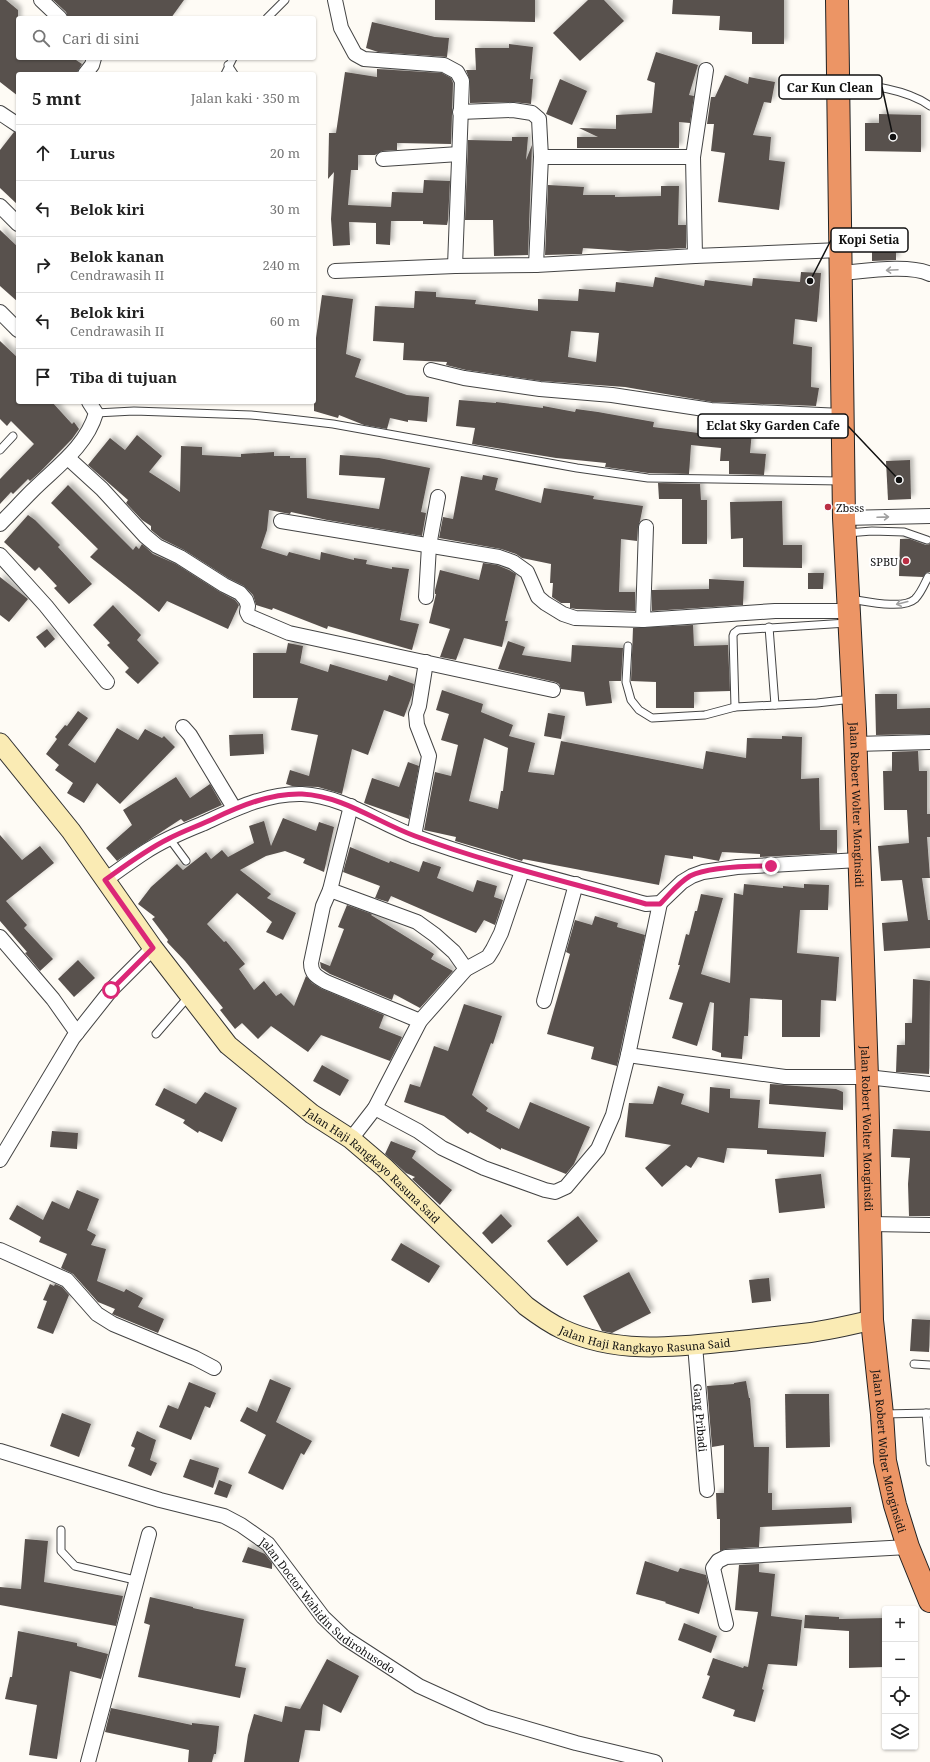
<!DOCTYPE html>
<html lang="id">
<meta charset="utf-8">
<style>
:root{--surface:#fff;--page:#f6f6f6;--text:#222;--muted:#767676;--line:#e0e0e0}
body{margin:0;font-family:"Noto Serif",serif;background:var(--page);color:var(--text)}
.controls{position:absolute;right:12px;bottom:12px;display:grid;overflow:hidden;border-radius:4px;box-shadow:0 1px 3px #0004}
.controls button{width:36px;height:36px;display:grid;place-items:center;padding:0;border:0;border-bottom:1px solid var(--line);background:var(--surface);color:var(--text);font:20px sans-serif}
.stop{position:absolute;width:12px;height:12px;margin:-9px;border:3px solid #db2777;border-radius:50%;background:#fff}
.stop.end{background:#db2777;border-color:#fff;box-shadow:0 1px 4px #0008}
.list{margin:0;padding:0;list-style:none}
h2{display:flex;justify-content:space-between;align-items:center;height:52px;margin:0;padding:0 16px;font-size:17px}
h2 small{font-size:13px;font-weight:400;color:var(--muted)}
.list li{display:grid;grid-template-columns:26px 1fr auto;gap:12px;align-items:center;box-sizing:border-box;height:56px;padding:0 16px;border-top:1px solid var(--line)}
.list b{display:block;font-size:15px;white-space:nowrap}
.list p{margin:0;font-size:13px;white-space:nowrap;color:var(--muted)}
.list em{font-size:13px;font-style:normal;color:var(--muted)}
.icon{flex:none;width:22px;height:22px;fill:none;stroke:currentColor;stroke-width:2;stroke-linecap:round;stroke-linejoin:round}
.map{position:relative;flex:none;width:930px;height:1762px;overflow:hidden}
.search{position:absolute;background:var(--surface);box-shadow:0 1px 3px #0004;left:16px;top:16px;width:300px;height:44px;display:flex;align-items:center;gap:10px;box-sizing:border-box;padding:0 14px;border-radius:4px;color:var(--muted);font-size:15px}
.panel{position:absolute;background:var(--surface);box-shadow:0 1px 3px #0004;left:16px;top:72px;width:300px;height:332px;border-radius:4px}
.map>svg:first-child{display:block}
.building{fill:#59514d;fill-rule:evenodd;filter:url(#shadow)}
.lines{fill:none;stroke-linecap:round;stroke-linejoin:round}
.lane-casing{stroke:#444;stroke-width:9}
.street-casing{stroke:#444;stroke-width:16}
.secondary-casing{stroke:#333;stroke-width:21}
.highway-casing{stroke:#222;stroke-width:24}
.lane{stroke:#fff;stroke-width:7}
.street{stroke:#fff;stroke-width:14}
.secondary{stroke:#faebb4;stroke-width:19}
.highway{stroke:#ec9565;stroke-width:22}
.oneway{stroke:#a0a0a0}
.route{stroke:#db2777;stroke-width:5}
.poi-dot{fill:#ba2f44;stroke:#fff;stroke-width:1.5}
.labels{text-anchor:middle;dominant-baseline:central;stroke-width:4;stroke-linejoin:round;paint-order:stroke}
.poi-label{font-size:11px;fill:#111;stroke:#fff;text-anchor:start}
.street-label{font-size:11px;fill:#111;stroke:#fff}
.leader{fill:none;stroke:#111;stroke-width:1.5}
.callout-dot{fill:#111;stroke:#fff;stroke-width:1.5}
.callout{fill:#fff;stroke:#111;stroke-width:1.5}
.callout-label{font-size:12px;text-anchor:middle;font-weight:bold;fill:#111}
</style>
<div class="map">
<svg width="930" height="1762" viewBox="0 0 930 1762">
<defs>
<filter id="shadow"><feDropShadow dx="3.5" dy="-3.5" stdDeviation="2" flood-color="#0004"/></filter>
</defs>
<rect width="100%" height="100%" fill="#fefbf5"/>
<!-- building -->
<g class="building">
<path d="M0,0H6L18,10V58H73L82,64L76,74H18V96L0,82Z"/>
<path d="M53,0H184L171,18H68L66,12Z"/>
<path d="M435,0H535V22L435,20Z"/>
<path d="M588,0H604L624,21L580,61L553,33Z"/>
<path d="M673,0H784V44H752V32L719,30L720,16L672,14Z"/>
<path d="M372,22L435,37L449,38L447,57L378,52L366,48Z"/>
<path d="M509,44L533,47L530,79H533L531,104L513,102L470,103V81L466,70H476L475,48H509Z"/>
<path d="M656,52L698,65L689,95L694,96L690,123L679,122V148H577V137H598L579,128L616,129V115L652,113L655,83L647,80Z"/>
<path d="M377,69L442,73L451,78L453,83L451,144L397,143V150L382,151L375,155H358V170H351L348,205L391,207L392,192L423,193L424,180L450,181L448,220L447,225L423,224V221H391L390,245L376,244V223L349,222L350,245L333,246L331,219L334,172L328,179L329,133H336L345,72L377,77Z"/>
<path d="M725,75L748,84L749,77L775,82L771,103L764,102L753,135L771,137L769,160L785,162L779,210L718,202L725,153L711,151L714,124H707L711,97H715Z"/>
<path d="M560,79L587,91L572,125L546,114Z"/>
<path d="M879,114L921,115V152L865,151V123H879Z"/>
<path d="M14,132L18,133V205L0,188V150Z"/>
<path d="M512,137H528L526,160L532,145L528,255L494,256L493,220H465L468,140L512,141Z"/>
<path d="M548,185L584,187L583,195H615V197L661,196V186H679L678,225H686V248L628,251L583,248L582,254L545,255Z"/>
<path d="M0,230L18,247V302L0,286Z"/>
<path d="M872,238H896V260L872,261Z"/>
<path d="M801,272L821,273L817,322L795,319L793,344L812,347L811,387L819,388L816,406L712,402L625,387L541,381L466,370L446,365L447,362L403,360L404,343L373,341L375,306L414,308L415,291L436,292V297L476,300L475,304L538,311V299L578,301L579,289L615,292L616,282L653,287L655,277L704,286L705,280L752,286L753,278L800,282ZM571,331L599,333L596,362L568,357Z"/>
<path d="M322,295L353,299L346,354L361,359L355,377L407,395L429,397L427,422L408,420V422L390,418L387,429L364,425L339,415L338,418L314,411V337L316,338Z"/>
<path d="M0,341L18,358V402H52L72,424L74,422L79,429L72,439L40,472L30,481L28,479L13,494L11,492L0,504V479L34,444L11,421L7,426L0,419Z"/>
<path d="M459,400L496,403V402L543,408V406L575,412L576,409L598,412L654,422L653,427L706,434L707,418L753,420L750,453L766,454L764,475L729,474V461H720L721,448L691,445L689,474L648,473L605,467L606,463L556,458L472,444L475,428L456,426Z"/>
<path d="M137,435L162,456L149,472L180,492L181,446L202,447V455L241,457V454L274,452V456H290V458H306L307,498L379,509L385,478L339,475L340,455L379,458L430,468L421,512L426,513L422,536L327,520L291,512L290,514L269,510L267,530L261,548L287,556L289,552L320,560L321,552L354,560V558L367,560L366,564L392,569V567L409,569L400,620L419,624L412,650L328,626L327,629L273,608L272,610L256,605L253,595L244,586L228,578L184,550L162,539L151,530V526L142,520L126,503L128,500L88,465L110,438L125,450Z"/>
<path d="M910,460L911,499L888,500L886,461Z"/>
<path d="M483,475L498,478L495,490L541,503L544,488L594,496L593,499L643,506L640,521L638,527L637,541L621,539L619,592H635V611L576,609L570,608V603H561L552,597L553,583H550L551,564L522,558L516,554L501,549L439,538L443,517L453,519L461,476L482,480Z"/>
<path d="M658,483L700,484L701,500H707V544H682V499H659Z"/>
<path d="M68,485L133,550L136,546L139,549L142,544L153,554L176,564L220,592L235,600L239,605L228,629L167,601L159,612L90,557L98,549L51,503Z"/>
<path d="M782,501L783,545H802V568L743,567V538L731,539L730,502Z"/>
<path d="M28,515L35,520L60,545L58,547L92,584L69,604L54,588L57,586L39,567L35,571L4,542Z"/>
<path d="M900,539H910L926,545L930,544V572L926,573L923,577L899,576Z"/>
<path d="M483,563L497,565L509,570L516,574L505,621H508L502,647L464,638L456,660L440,657L450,629L429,623L436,594H435V590L440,570L479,580Z"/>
<path d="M808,573H824L823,589H808Z"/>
<path d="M0,577L28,599L9,622L0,615Z"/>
<path d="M709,579L744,581L743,605L652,611V590L709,589Z"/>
<path d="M113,605L141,635L137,640L159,663L138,684L125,672L129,668L107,645L110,643L93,625Z"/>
<path d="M693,625L694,646L728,645L730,691L694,692V708H656V682L631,681L633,628Z"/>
<path d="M47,629L55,639L45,648L36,637Z"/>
<path d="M508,641L525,647L522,655L571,662L572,645L623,648L621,681H609L612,703L586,706L584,692L561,689L559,684L555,682L498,669Z"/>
<path d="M288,643L303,646L300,663L328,672L330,664L387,681L389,675L414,684L412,695L404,717L384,710L368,755L352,749L342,794L318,787L292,786L286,784L290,770L309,776L318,735L291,730L298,698H253V653H286Z"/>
<path d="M442,690L483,704L481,712L513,725L509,736L535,743L528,772L554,775L561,741L703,769L706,751L746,758L747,738L782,739V736L802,737L801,779L819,778L820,830H837V853L760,857V854L722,852L719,861L693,856V859L665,855L659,885L523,859L522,861L455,841L456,837L424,830L435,772L451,776L458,745L441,740L449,714L436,710ZM484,738L508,748L503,791H501L498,809L469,801Z"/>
<path d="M875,694H897V709L930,708V734L876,735Z"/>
<path d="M78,711L88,718L68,745L95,763L117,728L138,740L145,729L162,738L164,736L175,747L120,804L97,783L84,803L67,793L73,783L55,770L59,765L46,754L57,739L55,737L65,725L67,726Z"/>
<path d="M548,713L565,716L561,739L544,736Z"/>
<path d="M263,734L264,754L230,756L229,735Z"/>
<path d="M918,751L919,771H927V814H930V837H927L930,878H922L928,920H930V948L884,951L882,923L908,921L902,880L881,881L878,846L909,843L907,810H884L883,771H892V752Z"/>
<path d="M408,762L419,766L409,819L364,803L372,778L399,787Z"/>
<path d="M176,777L190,798L210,784L222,805L184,822L181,819L117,861L106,848L132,825L123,810Z"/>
<path d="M283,818L316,831L319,822L334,827L324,872L303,863L305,859L285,851L266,856L240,870L271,894L267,898L296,913L283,940L266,932L272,922L237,893L207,924L224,942L226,941L245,964L239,969L254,990L264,981L276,996L281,993L294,1006L306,976L312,983L322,989L384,1015L379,1028L402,1037L390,1061L321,1035L308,1052L271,1026L258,1039L242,1023L235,1029L220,1010L223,1008L185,961L167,942L168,940L152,919L155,917L138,904L151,887L177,864L183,870L206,852L211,859L222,850L228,857L254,843L249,826L264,821L271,846Z"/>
<path d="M0,835L22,860L40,846L54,863L6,901L27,925L24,928L53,959L40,971L25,953L27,952L0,921Z"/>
<path d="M350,847L389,863L390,861L419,872L423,861L441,867L437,878L473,892L477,880L497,886L494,897L503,900L495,925L484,920L476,933L391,896L388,902L375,898L380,886L343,872Z"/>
<path d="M744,884L783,888V886L804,888V884L829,885L828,910H800L797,953L839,957L836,1001L821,1000L820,1037H782V1000L750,998L748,1036H744L742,1059L721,1057V1053L712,1050L714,1003L710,1002L697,1046L672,1038L683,1003L669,999L680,965H678L686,934L689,935L695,911H697L701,894L723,898L701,974L730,983L734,893L743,895Z"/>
<path d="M347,905L372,914L371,915L434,954L431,959L453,971L420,1008L394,994L392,1000L330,974L321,968L320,962L330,966L344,929L338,927Z"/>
<path d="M595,916L618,923L617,927L645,935L617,1066L591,1059L594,1047L547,1034L570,954L566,952L575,920L592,925Z"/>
<path d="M78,960L95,978L74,997L58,979Z"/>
<path d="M913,979L930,981L929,1074L896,1072L897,1045H905V1023H912Z"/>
<path d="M464,1004L502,1016L493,1044L491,1043L472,1095L488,1108L486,1111L519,1129L530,1102L590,1127L574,1164L566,1174L501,1148V1150L470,1132L468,1134L444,1116L404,1102L410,1084L420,1087L434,1046L448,1051Z"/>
<path d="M322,1065L349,1080L340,1096L313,1081Z"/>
<path d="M770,1084L836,1089L843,1092V1110L769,1104Z"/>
<path d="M658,1086L684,1094L681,1104L709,1113L710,1087L730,1089V1098L760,1100L758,1128L826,1132L824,1157L767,1154V1150L727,1148L724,1163L698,1157L691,1168L686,1165L662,1187L645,1168L671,1145L625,1137L629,1103L653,1104Z"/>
<path d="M164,1088L196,1104L205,1092L237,1108L222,1142L199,1131L198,1133L183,1123L185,1120L155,1105Z"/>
<path d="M893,1129L930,1131V1216H909L908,1184L910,1158L891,1157Z"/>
<path d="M52,1131L78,1133L77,1149L50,1147Z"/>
<path d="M391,1141L416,1151L412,1158L452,1190L440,1205L412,1179L415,1177L406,1173L385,1154Z"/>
<path d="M821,1174L825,1208L779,1213L775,1179Z"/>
<path d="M77,1190L99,1199L87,1230L96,1235L91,1245L106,1249L97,1281L124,1292L126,1289L143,1298L138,1307L164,1319L158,1333L112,1314L115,1309L98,1302L73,1274L61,1268L67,1254L39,1242L41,1237L9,1219L17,1205L43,1220L52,1201L69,1209Z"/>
<path d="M501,1214L512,1226L492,1244L482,1233Z"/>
<path d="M578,1216L598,1241L567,1266L547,1241Z"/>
<path d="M401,1243L440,1266L429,1283L391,1260Z"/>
<path d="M629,1272L651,1313L612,1333L602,1331L583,1296Z"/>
<path d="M769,1278L771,1301L752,1303L749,1280Z"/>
<path d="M50,1284L54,1286L55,1284L62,1287L69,1295L53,1334L37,1328L47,1301L43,1300Z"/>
<path d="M912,1319L930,1320L929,1352L910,1351Z"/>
<path d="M270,1379L291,1388L276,1422L312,1441L304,1455L301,1453L283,1490L248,1473L266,1435L240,1421L247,1407L257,1412Z"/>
<path d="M746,1381L749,1398H750L754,1447H769L768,1493H772V1510L851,1507L852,1523L760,1527L759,1547L726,1549L720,1551V1519H717L716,1493H724V1445L712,1447L707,1386L734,1384V1383Z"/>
<path d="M189,1382L216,1393L210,1408L205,1406L191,1440L159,1427L168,1405L178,1409Z"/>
<path d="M785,1394H829L830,1447L786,1448Z"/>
<path d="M62,1413L91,1424L79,1457L50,1446Z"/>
<path d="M137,1431L156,1440L150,1460L157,1463L151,1476L128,1466L135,1448L131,1446Z"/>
<path d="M190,1459L219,1468L213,1488L183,1477Z"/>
<path d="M219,1480L232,1485L227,1498L214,1494Z"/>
<path d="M25,1539L48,1541L44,1582L123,1596L116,1626L0,1605V1587L21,1589Z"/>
<path d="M248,1547L265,1554L272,1563V1569L242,1562Z"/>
<path d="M645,1561L678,1572L680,1568L706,1575L708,1583L699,1614L665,1603L666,1602L636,1594Z"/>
<path d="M759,1564V1572L775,1574L771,1616L802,1620L797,1666L768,1664L762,1689L764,1690L755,1722L733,1716L735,1710L702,1698L710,1676L707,1675L713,1658L743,1668L744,1666L748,1667L758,1612L735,1610L739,1565Z"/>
<path d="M150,1597L193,1607V1608L244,1619L235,1666L246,1668L240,1698L138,1677L150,1625L144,1623Z"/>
<path d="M805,1615L839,1617V1619L885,1618V1667L849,1668V1631L804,1628Z"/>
<path d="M684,1623L717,1636L711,1653L678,1640Z"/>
<path d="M18,1631L77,1643V1646L108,1654L101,1679L70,1671L57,1759L29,1755L37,1705L5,1699L10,1677H12Z"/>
<path d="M327,1659L359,1676L341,1713L323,1704L320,1731L305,1730L299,1762H244L248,1735L254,1714L282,1722L285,1706L300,1709Z"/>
<path d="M111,1708L192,1725V1723L219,1726L216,1754H214L212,1762H188L189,1750L105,1732Z"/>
</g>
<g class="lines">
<defs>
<g id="lane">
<path d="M267,18L285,0"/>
<path d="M228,65L234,74"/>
<path d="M225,74L233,58"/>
<path d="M841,83C869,85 907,89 930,106"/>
<path d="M96,413L134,411L251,415L290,419L333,424L577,468L648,478L841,481"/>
<path d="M0,450L13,436"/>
<path d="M847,533L872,531L904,532L927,540"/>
<path d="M850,599C865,601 903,610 915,599C921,593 924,585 928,577"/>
<path d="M847,623L738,630L734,633L733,636L735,707L817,703L852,699"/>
<path d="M769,627L775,705"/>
<path d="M628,646L626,682L631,700L639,710L652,718L705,715L735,707"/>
<path d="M169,838L186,861"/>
<path d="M156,1034L189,996"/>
<path d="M914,1364L930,1365"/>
<path d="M926,1413L930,1462"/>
<path d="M884,1414L930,1413"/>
<path d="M61,1530V1551L75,1566L135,1580"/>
</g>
<g id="street">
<path d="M41,0L60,18"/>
<path d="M335,0L341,28L355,54L364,59L444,65L457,72L462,81L455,266"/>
<path d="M85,74L92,65L94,58"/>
<path d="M460,112L513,110L532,113L539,119L541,157"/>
<path d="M0,113L18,125"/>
<path d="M383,159L459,154"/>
<path d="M0,206L18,224"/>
<path d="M695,256L693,157L706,70"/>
<path d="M536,265L541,157H693"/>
<path d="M335,271L455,266L536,265L695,256L840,250"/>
<path d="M841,273C865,271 910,264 930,274"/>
<path d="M0,312L18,330"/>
<path d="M431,370L464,378L540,389L612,395L711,410L842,416"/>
<path d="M68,458L102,489L145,536L157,546L180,557L224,585L240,593L246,600L248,606L247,612L249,616L289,633L553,690"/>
<path d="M844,518L930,516"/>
<path d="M281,521L499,557L513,562L527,572L538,597L545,603L563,614L575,618L643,620L775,611H848"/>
<path d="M0,524C11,513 21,502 32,491C56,467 86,447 96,413L89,402"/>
<path d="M0,555L46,606L107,682"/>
<path d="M426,597L429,546L438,497"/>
<path d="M643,620L646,527"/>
<path d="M183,727L190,735L234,808"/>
<path d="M855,744L930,742"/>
<path d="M351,806L330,890L323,906L311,963C311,974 317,977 326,982L420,1021"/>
<path d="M414,836L429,756L417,725L416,714L419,706L426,662"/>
<path d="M105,880C118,871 131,861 145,852C163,840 182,832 202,824C233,810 266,793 302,794C343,796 377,822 414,836C490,864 569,882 646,904L660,903L682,882L692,876L703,872L737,867L859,860"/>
<path d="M330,890L417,922L435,935L454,952L466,969"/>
<path d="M0,937L53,999L77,1033"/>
<path d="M544,1001L576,884"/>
<path d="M628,1055L785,1077H867L930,1084"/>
<path d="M375,1108L418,1131L442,1148L484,1168L545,1190L555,1192L566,1187L598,1149L613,1115L628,1055L660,903"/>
<path d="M351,1139L375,1108L420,1021L466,969L488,957L493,949L501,933L522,871"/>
<path d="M0,1160L73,1038L111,990L153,948"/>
<path d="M870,1224L930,1225"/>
<path d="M0,1250L67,1280L97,1314L113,1324L195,1358L214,1368"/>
<path id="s1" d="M695,1345L707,1490"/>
<path id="s2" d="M0,1451L160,1500L224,1516L241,1525L268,1544L323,1617L345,1638L419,1686L487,1717L576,1743L655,1762"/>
<path d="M726,1624L713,1568L718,1561L726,1557L908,1547"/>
<path d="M88,1762L149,1534"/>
</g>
<g id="secondary">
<path id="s3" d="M0,743L71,831L153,948L228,1045L312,1114L351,1139L385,1168L526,1306C538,1315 549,1323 562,1329C618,1355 675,1347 735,1341C759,1338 783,1336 807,1333C829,1330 851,1325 872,1320"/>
</g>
<g id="highway">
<path id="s4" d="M837,0L844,518L855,729L867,1077L872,1320L882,1414L885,1461L895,1505L908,1547L930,1601"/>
</g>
</defs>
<!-- lane casing -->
<use href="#lane" class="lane-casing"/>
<!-- street casing -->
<use href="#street" class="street-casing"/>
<!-- secondary casing -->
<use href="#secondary" class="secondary-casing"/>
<!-- highway casing -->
<use href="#highway" class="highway-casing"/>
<!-- lane -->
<use href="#lane" class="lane"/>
<!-- street -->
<use href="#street" class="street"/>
<!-- secondary -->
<use href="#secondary" class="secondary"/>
<!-- highway -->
<use href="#highway" class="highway"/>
</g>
<!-- one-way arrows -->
<defs><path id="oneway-shaft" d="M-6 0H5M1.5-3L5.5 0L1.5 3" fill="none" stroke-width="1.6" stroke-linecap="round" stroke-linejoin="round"/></defs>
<g class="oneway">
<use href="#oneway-shaft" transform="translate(892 270) rotate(177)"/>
<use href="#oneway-shaft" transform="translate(883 517) rotate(-2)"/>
<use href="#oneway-shaft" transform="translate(902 603) rotate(166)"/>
</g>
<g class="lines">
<!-- route -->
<path class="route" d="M111,990L153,948L105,880C126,865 146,850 168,839C183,831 198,826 213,819C240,806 271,793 302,794C343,796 377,822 415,836C490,864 569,882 646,904H660C670,894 678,883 690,876C708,867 750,866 771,866"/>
</g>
<!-- markers -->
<g class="poi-dot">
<circle cx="828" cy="507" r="4"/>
<circle cx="906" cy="561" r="4"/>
</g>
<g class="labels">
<!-- poi labels -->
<g class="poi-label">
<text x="836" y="507">Zbsss</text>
<text x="898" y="561" text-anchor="end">SPBU</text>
</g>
<!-- street labels -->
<g class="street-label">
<text stroke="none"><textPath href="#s4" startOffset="805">Jalan Robert Wolter Monginsidi</textPath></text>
<text stroke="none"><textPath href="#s4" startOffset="1129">Jalan Robert Wolter Monginsidi</textPath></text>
<text stroke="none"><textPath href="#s3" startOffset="567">Jalan Haji Rangkayo Rasuna Said</textPath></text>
<text stroke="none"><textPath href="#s3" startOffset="903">Jalan Haji Rangkayo Rasuna Said</textPath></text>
<text stroke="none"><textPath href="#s1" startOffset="73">Gang Pribadi</textPath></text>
<text stroke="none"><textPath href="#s4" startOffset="1453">Jalan Robert Wolter Monginsidi</textPath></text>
<text stroke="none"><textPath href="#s2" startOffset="372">Jalan Doctor Wahidin Sudirohusodo</textPath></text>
</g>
</g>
<!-- callouts -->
<path class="leader" d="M893 137L882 87M810 281L831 240M899 480L848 426"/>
<g class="callout-dot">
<circle cx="893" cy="137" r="4"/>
<circle cx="810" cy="281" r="4"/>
<circle cx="899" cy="480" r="4"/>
</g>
<g class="callout">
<rect x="779" y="75" width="103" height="24" rx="4"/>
<rect x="831" y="228" width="77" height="24" rx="4"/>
<rect x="698" y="414" width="150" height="24" rx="4"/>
</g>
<g class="callout-label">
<text x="830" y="92">Car Kun Clean</text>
<text x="869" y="244">Kopi Setia</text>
<text x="773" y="430">Eclat Sky Garden Cafe</text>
</g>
</svg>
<div class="controls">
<button>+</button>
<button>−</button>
<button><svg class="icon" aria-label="locate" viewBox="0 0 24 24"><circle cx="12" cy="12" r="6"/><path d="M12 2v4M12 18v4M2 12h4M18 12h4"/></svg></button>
<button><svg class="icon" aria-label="layers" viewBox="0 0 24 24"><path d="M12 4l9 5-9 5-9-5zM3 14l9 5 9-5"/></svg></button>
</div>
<div class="stop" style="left:111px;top:990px"></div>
<div class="stop end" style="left:771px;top:866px"></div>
<div class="search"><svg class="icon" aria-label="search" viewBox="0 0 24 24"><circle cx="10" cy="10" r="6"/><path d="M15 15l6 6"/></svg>Cari di sini</div>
<section class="panel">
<h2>5 mnt<small>Jalan kaki · 350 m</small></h2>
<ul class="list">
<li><svg class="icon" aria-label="ahead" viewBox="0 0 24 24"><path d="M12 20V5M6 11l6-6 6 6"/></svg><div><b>Lurus</b></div><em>20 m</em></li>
<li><svg class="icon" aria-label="left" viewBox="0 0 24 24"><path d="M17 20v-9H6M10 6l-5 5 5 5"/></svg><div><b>Belok kiri</b></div><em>30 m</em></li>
<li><svg class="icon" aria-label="right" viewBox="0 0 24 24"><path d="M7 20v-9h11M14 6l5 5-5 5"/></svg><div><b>Belok kanan</b><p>Cendrawasih II</p></div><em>240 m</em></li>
<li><svg class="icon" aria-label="left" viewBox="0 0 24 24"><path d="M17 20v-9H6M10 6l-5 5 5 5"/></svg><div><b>Belok kiri</b><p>Cendrawasih II</p></div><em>60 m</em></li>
<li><svg class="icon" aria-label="arrive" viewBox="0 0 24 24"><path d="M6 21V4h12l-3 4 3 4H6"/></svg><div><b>Tiba di tujuan</b></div></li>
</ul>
</section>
</div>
